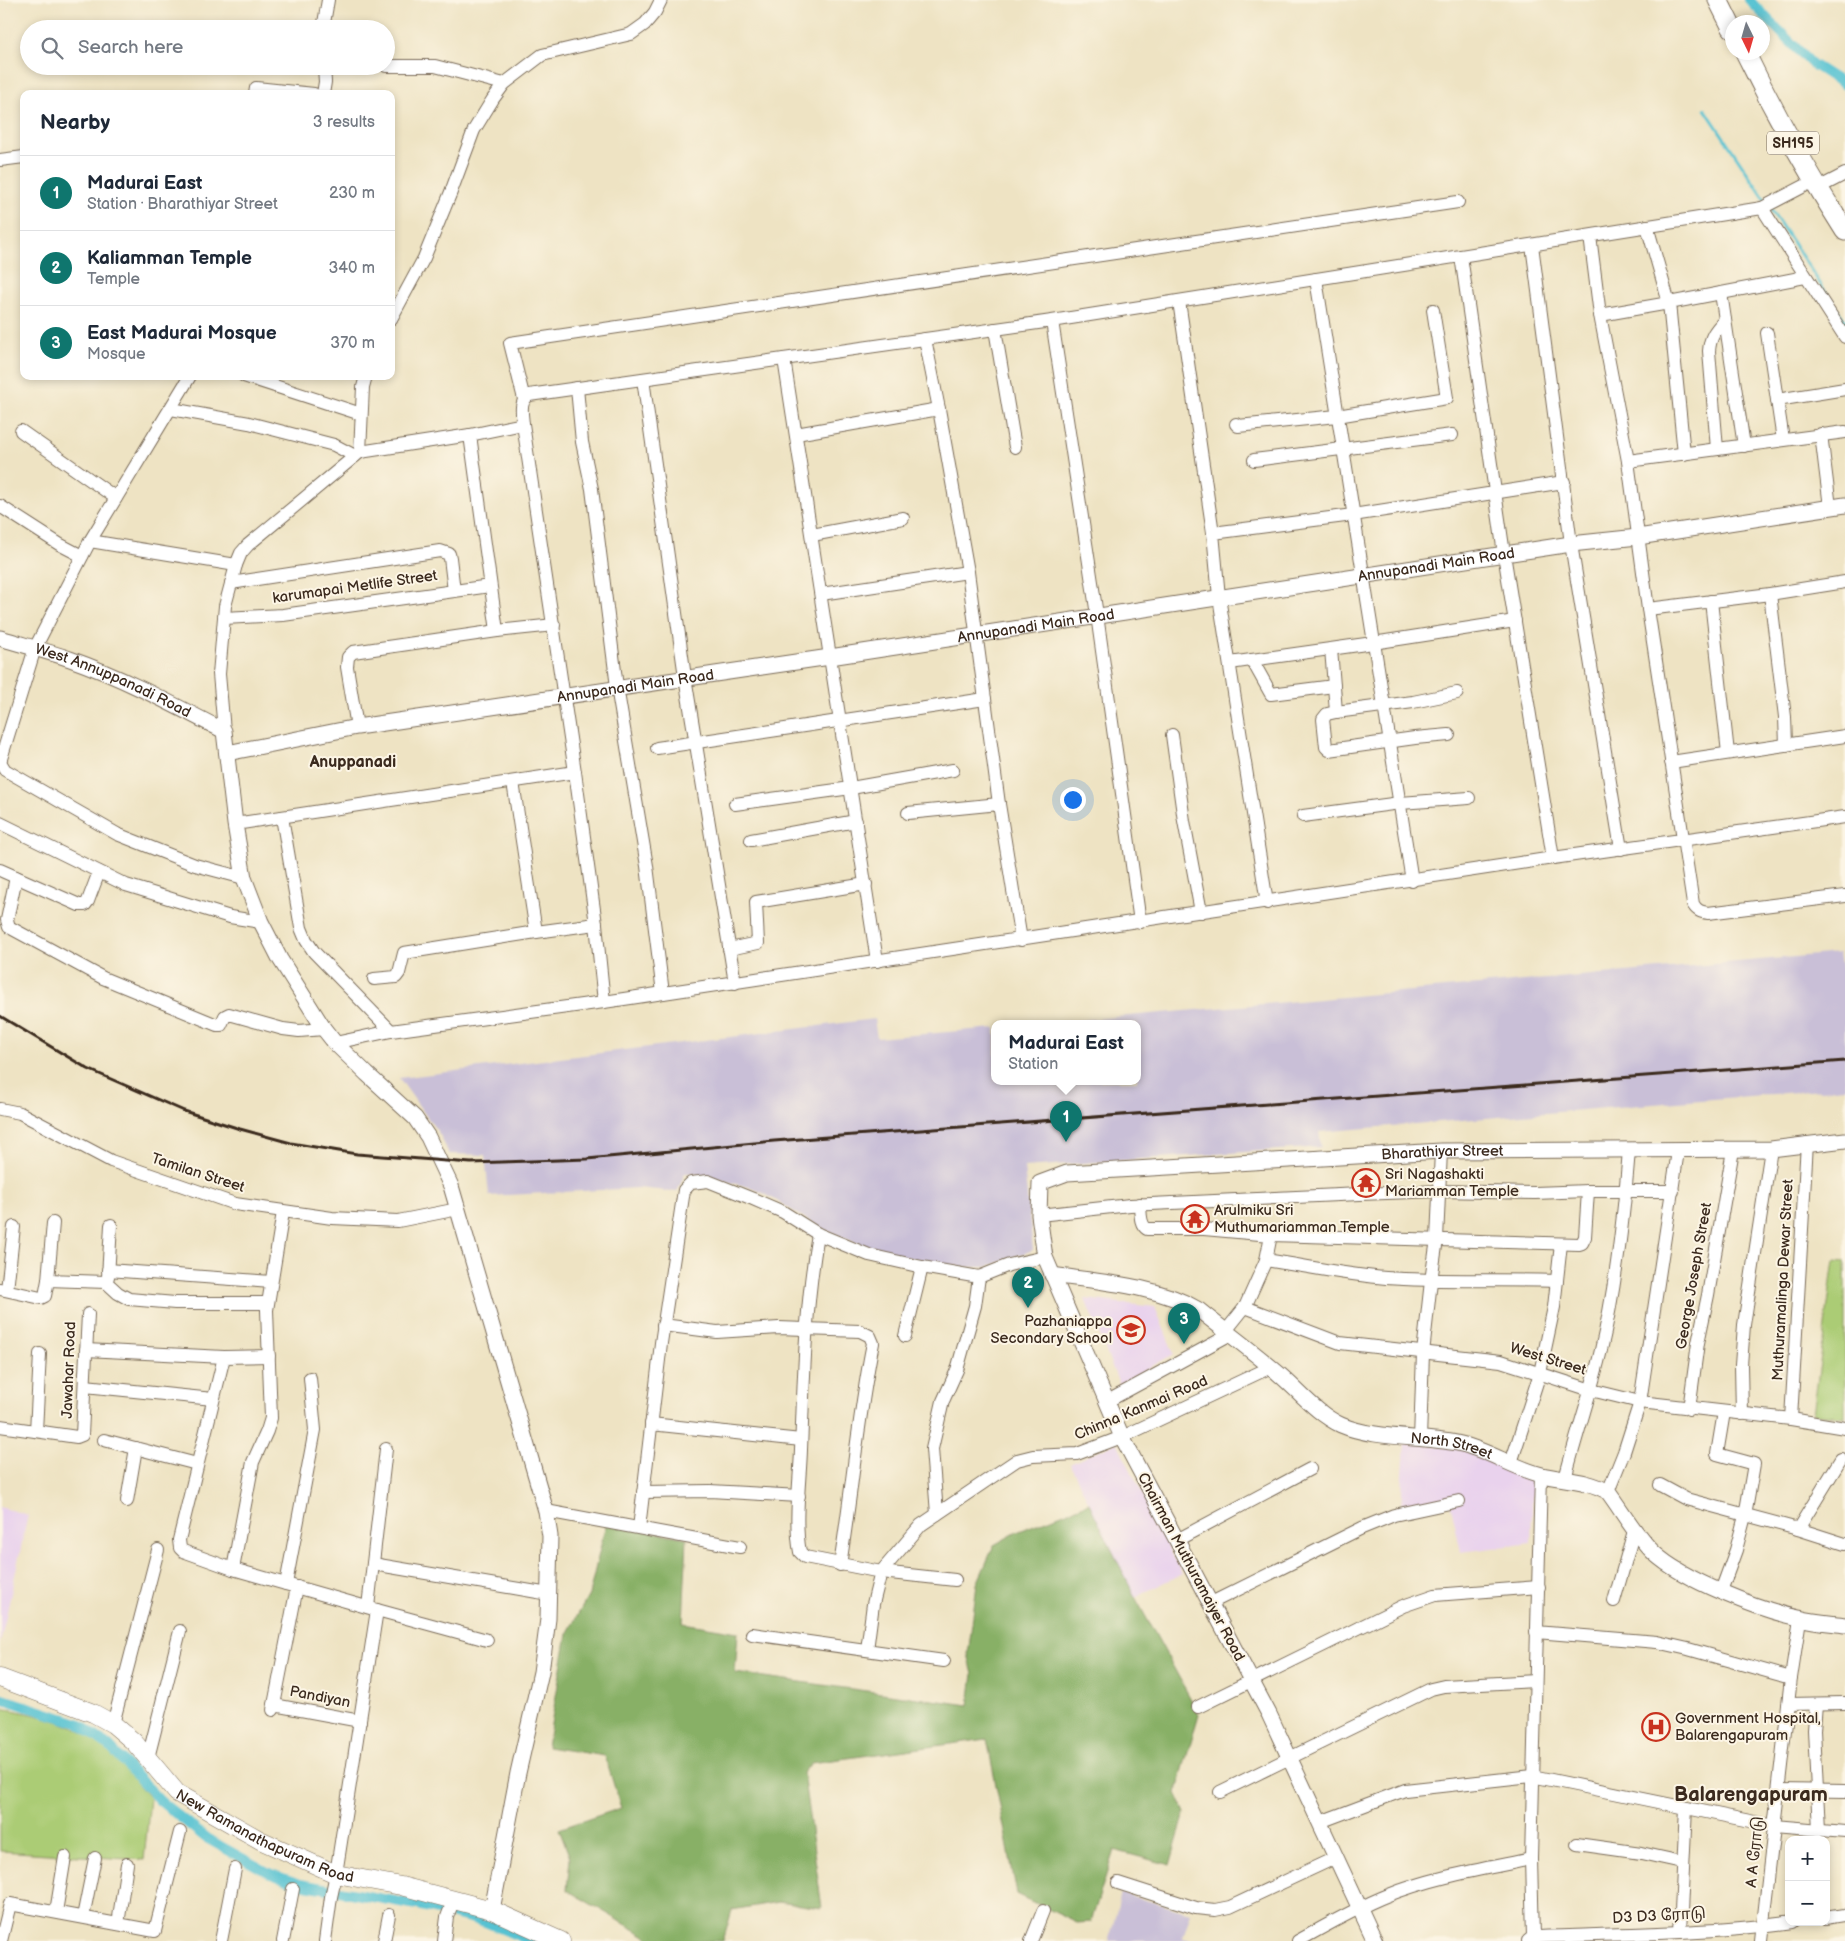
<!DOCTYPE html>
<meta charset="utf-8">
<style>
:root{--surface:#fff;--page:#f2f2f3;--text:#1f2937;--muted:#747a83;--line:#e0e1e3;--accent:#0f766e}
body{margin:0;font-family:"Balsamiq Sans","Noto Sans Tamil",sans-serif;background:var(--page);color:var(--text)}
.controls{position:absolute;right:15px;bottom:15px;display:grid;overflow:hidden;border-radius:10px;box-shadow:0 2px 8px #0003}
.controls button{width:45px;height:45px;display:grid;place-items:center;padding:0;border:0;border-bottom:1px solid var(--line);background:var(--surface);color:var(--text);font:25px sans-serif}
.compass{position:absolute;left:1725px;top:15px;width:45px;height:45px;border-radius:50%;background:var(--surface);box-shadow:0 2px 8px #0003;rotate:175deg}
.you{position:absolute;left:1072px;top:799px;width:18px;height:18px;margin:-12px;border:4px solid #fff;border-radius:50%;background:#1a73e8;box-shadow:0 0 0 8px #1a73e833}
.badge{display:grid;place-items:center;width:32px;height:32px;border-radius:50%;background:var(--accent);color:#fff;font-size:16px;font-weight:700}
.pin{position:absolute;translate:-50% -41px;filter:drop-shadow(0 1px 2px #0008)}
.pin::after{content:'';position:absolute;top:26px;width:18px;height:15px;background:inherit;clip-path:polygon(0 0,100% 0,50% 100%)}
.popup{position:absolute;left:991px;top:1020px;width:150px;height:65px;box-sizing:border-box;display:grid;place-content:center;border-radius:10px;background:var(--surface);filter:drop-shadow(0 1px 4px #0005);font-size:16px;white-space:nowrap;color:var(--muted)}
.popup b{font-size:19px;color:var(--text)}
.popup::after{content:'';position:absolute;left:50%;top:100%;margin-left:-10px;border:10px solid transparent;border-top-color:var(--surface)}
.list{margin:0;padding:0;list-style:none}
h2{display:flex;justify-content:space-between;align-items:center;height:65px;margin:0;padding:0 20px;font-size:21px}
h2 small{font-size:16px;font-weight:400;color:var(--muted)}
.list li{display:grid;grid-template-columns:32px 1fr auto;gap:15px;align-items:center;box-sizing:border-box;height:75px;padding:0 20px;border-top:1px solid var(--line)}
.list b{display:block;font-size:19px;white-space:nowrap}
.list p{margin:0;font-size:16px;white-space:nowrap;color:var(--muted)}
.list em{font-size:16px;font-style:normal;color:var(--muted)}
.icon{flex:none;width:28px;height:28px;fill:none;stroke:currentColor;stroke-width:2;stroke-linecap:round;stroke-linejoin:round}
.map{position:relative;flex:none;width:1845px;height:1941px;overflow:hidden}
.search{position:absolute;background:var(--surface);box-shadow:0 2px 8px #0003;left:20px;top:20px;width:375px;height:55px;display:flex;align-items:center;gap:12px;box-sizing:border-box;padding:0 18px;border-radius:28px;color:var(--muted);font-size:19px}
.panel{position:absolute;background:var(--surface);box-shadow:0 2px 8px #0003;left:20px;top:90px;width:375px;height:290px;border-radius:10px}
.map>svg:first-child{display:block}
.built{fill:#e9d2ed}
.industrial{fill:#c9bfd7}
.green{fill:#abcc74;stroke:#737b49}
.forest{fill:#88b066;stroke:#626d42}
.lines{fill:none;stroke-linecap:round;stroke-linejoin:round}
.stream{stroke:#57c2d2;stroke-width:3}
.canal{stroke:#57c2d2;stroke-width:10}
.minor-casing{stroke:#7a6b58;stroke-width:14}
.tertiary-casing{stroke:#7a6b58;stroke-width:17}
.secondary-casing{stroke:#7a6b58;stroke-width:19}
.primary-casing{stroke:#7a6b58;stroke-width:21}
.minor{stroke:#fff;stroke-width:12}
.tertiary{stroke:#fff;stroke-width:15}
.secondary{stroke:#fff;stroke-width:18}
.primary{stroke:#fff;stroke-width:19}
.rail{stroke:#3b2a1e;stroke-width:3}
.labels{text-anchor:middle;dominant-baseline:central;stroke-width:4;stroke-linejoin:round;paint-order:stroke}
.shield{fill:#fcf5e5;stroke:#75675a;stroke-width:1}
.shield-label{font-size:14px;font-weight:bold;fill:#3b2a1e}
.street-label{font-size:15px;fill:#3b2a1e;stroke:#fcf5e5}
.poi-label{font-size:15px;fill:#3b2a1e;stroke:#fcf5e5;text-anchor:start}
.neighbourhood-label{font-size:16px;font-weight:bold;fill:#3b2a1e;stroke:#fcf5e5}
.district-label{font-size:20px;font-weight:bold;fill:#3b2a1e;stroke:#fcf5e5}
</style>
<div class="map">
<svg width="1845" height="1941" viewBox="0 0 1845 1941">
<rect width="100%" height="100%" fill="#fcf5e5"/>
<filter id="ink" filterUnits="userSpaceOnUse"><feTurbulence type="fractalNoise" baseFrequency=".02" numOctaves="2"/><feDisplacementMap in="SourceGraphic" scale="10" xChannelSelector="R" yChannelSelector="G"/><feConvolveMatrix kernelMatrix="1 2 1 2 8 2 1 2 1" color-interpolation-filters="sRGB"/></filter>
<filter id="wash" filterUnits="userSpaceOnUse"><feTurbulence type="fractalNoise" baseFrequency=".0096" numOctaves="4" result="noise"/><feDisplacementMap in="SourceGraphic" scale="20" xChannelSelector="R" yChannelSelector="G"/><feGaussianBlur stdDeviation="1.12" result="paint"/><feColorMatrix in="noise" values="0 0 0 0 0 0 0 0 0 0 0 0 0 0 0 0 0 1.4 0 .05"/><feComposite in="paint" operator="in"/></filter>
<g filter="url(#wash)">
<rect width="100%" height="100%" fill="#eee3c3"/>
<!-- built -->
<g class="built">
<path d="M1085,1299L1155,1307L1174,1354L1119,1384Z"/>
<path d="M1405,1441L1463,1449L1533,1479L1531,1543L1461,1552L1449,1497L1401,1507Z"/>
<path d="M1117,1442L1182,1574L1135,1597L1070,1464Z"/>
<path d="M0,1507L28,1515L0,1644Z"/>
</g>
<!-- industrial -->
<g class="industrial">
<path d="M1839,953L1845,989V1088L1319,1132L1321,1147L1024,1167L1033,1250L987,1267H961L898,1256L869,1248L822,1229L774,1199L753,1188L692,1173H685L677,1192L638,1188L489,1196L485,1155L449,1154L440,1135L399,1078L874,1019L877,1038L995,1028V1081H1137V1023H1049Z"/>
<path d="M1121,1893L1191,1913L1183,1938L1193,1941H1109Z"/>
</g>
<!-- green -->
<g class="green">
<path d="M1834,1260L1845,1261V1417L1813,1414Z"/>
<path d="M0,1708C35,1714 72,1721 100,1744C119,1759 134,1780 150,1798L144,1860L0,1851Z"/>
</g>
<!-- forest -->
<path class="forest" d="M1089,1503L1135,1597L1199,1714L1176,1793L1185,1813L1170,1865L1114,1850L1091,1922L1077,1923L1017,1894L987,1739L811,1763L803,1773L822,1908L778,1902L732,1910L723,1941H654L567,1890L570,1858L559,1829L621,1808L605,1756L547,1747L567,1634L589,1595L606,1524L687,1538L683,1623L738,1632L735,1673L969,1705L973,1674L968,1655L977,1584L994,1545L1017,1532Z"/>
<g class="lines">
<!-- stream -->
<g class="stream">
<path d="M1705,109L1766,201"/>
<path d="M1769,207L1845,321"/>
</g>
<!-- canal -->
<g class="canal">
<path d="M1749,0L1812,64L1845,85"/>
<path d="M0,1698L78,1723L109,1746L160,1801L206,1838L271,1874L300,1884L417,1905L485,1922L531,1941"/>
</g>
</g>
</g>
<g filter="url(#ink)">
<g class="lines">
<defs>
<g id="minor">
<path d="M323,29L328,0"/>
<path d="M386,66H435L504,84"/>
<path d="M255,94L256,88L314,94"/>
<path d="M323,94L325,82L324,67"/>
<path d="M0,160L24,157"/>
<path d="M1818,188L1845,174"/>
<path d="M1762,208L1814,181"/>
<path d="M1647,226L1669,303L1805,277"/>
<path d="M1590,236L1600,315L1628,461L1648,609L1693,904C1697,911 1701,912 1708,913L1845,896"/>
<path d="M1532,245L1571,544L1621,849"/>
<path d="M1461,256L1504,554L1553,858"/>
<path d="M1316,279L1412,881"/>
<path d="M1721,293L1744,446"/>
<path d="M1179,301L1213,533"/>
<path d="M1600,315L1669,303L1684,454"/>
<path d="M391,319L424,258L451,192L474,130L493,99L504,84L542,55L631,34L645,24L655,12L661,0"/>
<path d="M1052,321L1762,208L1845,337"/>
<path d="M995,329L1015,447"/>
<path d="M1767,333L1783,440"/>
<path d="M925,339L939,409"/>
<path d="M784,359L877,961"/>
<path d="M244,376L361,414"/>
<path d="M643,379L685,677L735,983"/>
<path d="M577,388L582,442L592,489L617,687L647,866L663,993"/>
<path d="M524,399L510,343L1458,202"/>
<path d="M1777,400L1845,389"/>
<path d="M171,409L249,423L334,445L355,456"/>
<path d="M523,424L575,772L596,924L604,1002"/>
<path d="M1236,424L1238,426L1337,416L1447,398L1433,310"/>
<path d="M21,431L116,498"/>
<path d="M796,434L939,409L968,572L999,804L1021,940"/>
<path d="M1821,434L1830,507"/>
<path d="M470,435L497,631"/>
<path d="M1717,449L1709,351C1710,337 1715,330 1725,320"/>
<path d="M360,452L470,435L523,424C522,413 519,402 529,395L1052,321L1097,615L1140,922"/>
<path d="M1254,460L1452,435"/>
<path d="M1628,461L1845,432"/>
<path d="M0,506L59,544L82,556"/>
<path d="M812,535L903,518"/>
<path d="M90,541L236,565"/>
<path d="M231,583L440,551L449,554L450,558L454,591"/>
<path d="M821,594L968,572"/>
<path d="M1770,594L1785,717L1786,745"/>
<path d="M1711,601L1728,753"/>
<path d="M1648,609L1770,594L1845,582"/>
<path d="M224,618L283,615L490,586"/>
<path d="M1252,660L1271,694L1334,686L1331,649"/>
<path d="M1230,663L1373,643L1515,621"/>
<path d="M1334,686L1336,712"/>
<path d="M357,727L347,667L348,657L353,652L497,631L554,625"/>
<path d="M224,731L219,674L225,606L236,565L241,553L248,545L360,452L363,387L366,376"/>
<path d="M1172,735L1184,821L1201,912"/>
<path d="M1449,735L1415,738L1329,750L1326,747L1323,719L1327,714L1336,712L1413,702L1457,693"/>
<path d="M657,748L985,699"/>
<path d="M0,762L35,648L90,541L190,376"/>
<path d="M0,762L5,770L117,834L195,865L244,878"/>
<path d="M1671,762L1845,736"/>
<path d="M735,804L851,788L953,770"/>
<path d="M908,813L999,804"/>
<path d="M1303,816L1400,803L1469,798"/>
<path d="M282,817L301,928L306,940L314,952L391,1031"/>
<path d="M0,823L126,885L230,917L261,922"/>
<path d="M235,824L575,772"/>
<path d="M751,840L856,821"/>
<path d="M0,870L79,905H85L88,901L99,872"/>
<path d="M16,877L7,920L9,927L103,978L217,1025H221L225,1016L229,1014L283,1029L299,1031L324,1029"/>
<path d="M1267,903L1219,597L1213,533L1353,515L1564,482"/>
<path d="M536,932L596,924"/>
<path d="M729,949L758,943L756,902L866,884"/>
<path d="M374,979L396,977L399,973L404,953L536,932L513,782"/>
<path d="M335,1043L391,1031L604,1002L1553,858L1845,817"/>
<path d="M0,1109L20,1113L111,1161L235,1204L332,1218L398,1221L458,1209"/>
<path d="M1140,1204C1141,1213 1139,1224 1147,1229H1204L1271,1235"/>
<path d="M283,1212L267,1310L271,1418L267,1431L253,1462L233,1569L377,1610L336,1874L331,1897L325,1941"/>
<path d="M1039,1215L1130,1205L1360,1194L1440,1191L1535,1193L1588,1191H1673"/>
<path d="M818,1234C805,1307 804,1376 801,1450C800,1480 794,1523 800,1552L805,1557L881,1572L955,1580"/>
<path d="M1266,1260C1306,1266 1346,1275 1386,1278C1443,1282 1500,1279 1557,1281"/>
<path d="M108,1270L271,1282"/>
<path d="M108,1277L111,1225"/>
<path d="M48,1280L53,1223"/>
<path d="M106,1282L118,1293L129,1299L175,1303H267"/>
<path d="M0,1289L41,1298L45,1296L48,1280L106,1282"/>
<path d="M7,1290L14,1227"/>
<path d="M1245,1307L1340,1343L1501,1361L1591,1390L1640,1402L1791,1419L1845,1428"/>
<path d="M663,1325L717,1332L779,1328L805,1329L860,1331L870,1336L873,1343C858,1416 852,1491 840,1565"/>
<path d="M1225,1332L1245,1307L1266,1260L1271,1235L1579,1244L1582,1243L1585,1237L1588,1191"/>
<path d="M905,1336L922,1267"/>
<path d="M86,1350L224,1357"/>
<path d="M85,1386L213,1399"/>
<path d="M1106,1402L1229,1335"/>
<path d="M1689,1409L1698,1343L1708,1295L1733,1150"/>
<path d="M1742,1414L1741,1365L1744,1325L1771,1149"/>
<path d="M1791,1419L1807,1143"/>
<path d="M651,1424L801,1440"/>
<path d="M0,1426L77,1437L82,1435L88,1314"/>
<path d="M36,1431L40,1354"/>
<path d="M1420,1439L1423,1353L1431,1281L1437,1239L1441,1151"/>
<path d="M104,1440L197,1464"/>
<path d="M1511,1463L1540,1373L1554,1307L1561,1244"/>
<path d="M1565,1479C1576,1435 1591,1393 1601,1350C1616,1287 1624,1214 1629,1150"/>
<path d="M1660,1485L1686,1499L1798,1529L1845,1544"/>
<path d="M643,1492L710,1491L799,1496"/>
<path d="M1608,1492L1624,1452L1640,1402L1678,1151"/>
<path d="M127,1501L136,1448"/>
<path d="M546,1511L740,1547"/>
<path d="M937,1514L932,1449L943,1401L957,1370L975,1306L979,1277"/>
<path d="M639,1528L661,1343L684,1190L691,1183L708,1181L753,1199L783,1212L818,1234L869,1255L922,1267L979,1277L1009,1265L1045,1257"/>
<path d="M1798,1529L1841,1459"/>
<path d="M1177,1540L1310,1469"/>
<path d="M373,1564L549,1594"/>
<path d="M233,1569L183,1551L180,1548L179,1540L224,1357L269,1356"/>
<path d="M286,1584L315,1430L310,1378"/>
<path d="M1721,1591L1736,1550L1745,1516L1754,1464L1717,1454L1724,1412"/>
<path d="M1614,1601L1634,1531"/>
<path d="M1211,1603L1362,1528L1394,1515L1459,1501"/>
<path d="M368,1607L386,1449"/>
<path d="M377,1610L487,1640"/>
<path d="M1536,1632L1657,1642L1688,1649L1791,1678"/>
<path d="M752,1634L944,1661"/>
<path d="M867,1650L873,1604L881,1572L921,1525L1017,1460L1033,1456L1077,1454L1122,1437L1271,1367"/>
<path d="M1788,1704L1845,1703"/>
<path d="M1816,1704L1814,1730L1819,1830"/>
<path d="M274,1705L360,1721"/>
<path d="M1198,1707L1403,1606L1435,1595L1539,1587"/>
<path d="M273,1710L297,1587"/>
<path d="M113,1724L158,1550"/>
<path d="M148,1758L180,1631"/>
<path d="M1779,1790L1845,1791"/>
<path d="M1220,1792L1431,1689L1444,1686L1535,1681"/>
<path d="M1320,1822L1405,1790L1532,1776L1774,1826L1845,1832"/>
<path d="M1577,1844L1641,1853L1682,1862"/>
<path d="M1118,1883L1196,1908L1215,1910L1230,1907L1337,1857"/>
<path d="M56,1912L65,1857"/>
<path d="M83,1917L95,1858"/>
<path d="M1826,1918L1845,1915"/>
<path d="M118,1924L127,1864"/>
<path d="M1680,1932L1686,1808"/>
<path d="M1533,1937L1531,1859L1541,1475"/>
<path d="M1,1941L10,1904L155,1931L180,1832"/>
<path d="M221,1941L235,1869"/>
<path d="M283,1941L293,1889"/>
<path d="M384,1941L389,1915"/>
<path d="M444,1941L447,1917L454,1899"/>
<path d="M1031,1941L1043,1911"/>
<path d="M1298,1941C1327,1925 1356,1908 1386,1896C1433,1877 1483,1869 1531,1859"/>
<path d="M1528,1941L1533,1937C1620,1934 1707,1934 1793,1922"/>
<path d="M1761,1941L1791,1678L1800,1619"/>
</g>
<g id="tertiary">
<path id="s1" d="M0,638C23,645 47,651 70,659C124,678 174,705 224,731L235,824L244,878L261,922L280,959L324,1029L335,1043L367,1074L415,1118L428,1137L451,1186L546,1511L550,1536L548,1619L541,1672L518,1773L492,1910"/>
<path id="s2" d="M227,753L357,727L830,657L1571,544L1638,537L1845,505"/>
<path id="s3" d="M1052,1275C1101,1282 1156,1285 1199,1310C1226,1332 1254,1352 1279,1374C1299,1391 1317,1414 1341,1425C1373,1439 1421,1436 1457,1443C1487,1449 1513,1468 1542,1475C1563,1480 1589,1480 1608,1492C1623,1512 1635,1535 1654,1553C1683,1580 1760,1610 1799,1618C1814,1622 1830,1623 1845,1625"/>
<path id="s4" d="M1375,1941L1269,1714L1122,1437L1045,1257L1039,1215L1040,1183L1067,1173L1441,1151L1771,1149L1845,1140"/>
</g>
<g id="secondary">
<path id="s5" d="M0,1678L93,1713L113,1724L134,1742L177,1793L260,1840L336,1874L401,1886L492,1910L561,1941"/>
</g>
<g id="primary">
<path d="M1718,0L1732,28"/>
<path d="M1745,52C1775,114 1808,173 1845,231"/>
</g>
</defs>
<!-- minor casing -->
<use href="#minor" class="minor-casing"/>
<!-- tertiary casing -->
<use href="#tertiary" class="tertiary-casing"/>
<!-- secondary casing -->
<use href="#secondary" class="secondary-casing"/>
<!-- primary casing -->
<use href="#primary" class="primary-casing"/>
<!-- minor -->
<use href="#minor" class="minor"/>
<!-- tertiary -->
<use href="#tertiary" class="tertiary"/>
<!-- secondary -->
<use href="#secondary" class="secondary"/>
<!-- primary -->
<use href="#primary" class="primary"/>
<!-- rail -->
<path class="rail" d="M0,1016L88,1069L184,1111L240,1129L291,1143L357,1154L471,1163L587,1159L774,1141L1845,1061"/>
</g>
</g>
<!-- icons -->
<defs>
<symbol id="temple-ring" viewBox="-11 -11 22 22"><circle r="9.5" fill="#fcf5e5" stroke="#c8321e" stroke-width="1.5"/><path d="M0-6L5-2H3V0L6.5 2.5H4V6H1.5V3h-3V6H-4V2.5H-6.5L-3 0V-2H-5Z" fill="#c8321e"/></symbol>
<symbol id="school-ring" viewBox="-11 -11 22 22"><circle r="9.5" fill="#fcf5e5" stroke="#c8321e" stroke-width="1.5"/><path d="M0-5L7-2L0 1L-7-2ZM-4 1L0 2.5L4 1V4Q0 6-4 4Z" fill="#c8321e"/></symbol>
<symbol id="hospital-ring" viewBox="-11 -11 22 22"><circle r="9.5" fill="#fcf5e5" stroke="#c8321e" stroke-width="1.5"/><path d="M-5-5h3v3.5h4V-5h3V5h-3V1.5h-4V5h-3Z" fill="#c8321e"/></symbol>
</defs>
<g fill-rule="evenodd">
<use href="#temple-ring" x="1350" y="1167" width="32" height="32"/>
<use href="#temple-ring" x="1179" y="1203" width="32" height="32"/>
<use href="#school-ring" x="1115" y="1314" width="32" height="32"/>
<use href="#hospital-ring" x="1640" y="1711" width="32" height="32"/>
</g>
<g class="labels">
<!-- shield labels -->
<rect class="shield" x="1767" y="131.5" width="52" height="23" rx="4"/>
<g class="shield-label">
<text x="1793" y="143">SH195</text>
</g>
<!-- street labels -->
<g class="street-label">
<text stroke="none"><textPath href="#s2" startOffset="1224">Annupanadi Main Road</textPath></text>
<text transform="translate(355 587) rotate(-8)">karumapai Metlife Street</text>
<text stroke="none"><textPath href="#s2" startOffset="819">Annupanadi Main Road</textPath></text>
<text stroke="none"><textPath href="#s1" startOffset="121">West Annuppanadi Road</textPath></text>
<text stroke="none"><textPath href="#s2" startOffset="414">Annupanadi Main Road</textPath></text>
<text stroke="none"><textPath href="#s4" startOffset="1239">Bharathiyar Street</textPath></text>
<text transform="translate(198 1173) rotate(18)">Tamilan Street</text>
<text transform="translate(1694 1276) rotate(-80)">George Joseph Street</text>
<text transform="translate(1783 1280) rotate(-87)">Muthuramalinga Dewar Street</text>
<text transform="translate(1548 1359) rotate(17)">West Street</text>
<text transform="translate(69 1370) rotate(-88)">Jawahar Road</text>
<text transform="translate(1141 1408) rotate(-23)">Chinna Kanmai Road</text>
<text stroke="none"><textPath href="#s3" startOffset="448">North Street</textPath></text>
<text transform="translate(1191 1567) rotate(62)">Chairman Muthuramaiyer Road</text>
<text transform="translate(320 1697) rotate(11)">Pandiyan</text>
<text stroke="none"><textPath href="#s5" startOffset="315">New Ramanathapuram Road</textPath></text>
<text transform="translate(1755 1852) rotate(-84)">A A ரோடு</text>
<text transform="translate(1659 1916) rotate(-3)">D3 D3 ரோடு</text>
</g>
<!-- poi labels -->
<g class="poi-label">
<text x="1385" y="1174">Sri Nagashakti<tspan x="1385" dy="17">Mariamman Temple</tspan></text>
<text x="1214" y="1210">Arulmiku Sri<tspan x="1214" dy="17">Muthumariamman Temple</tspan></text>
<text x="1112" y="1321" text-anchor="end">Pazhaniappa<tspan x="1112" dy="17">Secondary School</tspan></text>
<text x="1675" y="1718">Government Hospital,<tspan x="1675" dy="17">Balarengapuram</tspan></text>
</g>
<!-- neighbourhood labels -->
<g class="neighbourhood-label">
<text x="353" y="762">Anuppanadi</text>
</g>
<!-- district labels -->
<g class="district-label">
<text x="1751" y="1795">Balarengapuram</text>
</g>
</g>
</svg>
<div class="controls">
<button>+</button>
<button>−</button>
</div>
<svg class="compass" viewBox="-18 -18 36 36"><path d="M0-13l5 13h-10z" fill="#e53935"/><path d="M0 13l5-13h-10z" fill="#747a83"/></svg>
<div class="you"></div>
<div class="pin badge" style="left:1066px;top:1142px">1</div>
<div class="popup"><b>Madurai East</b>Station</div>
<div class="pin badge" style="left:1028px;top:1308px">2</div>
<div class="pin badge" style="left:1184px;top:1344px">3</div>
<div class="search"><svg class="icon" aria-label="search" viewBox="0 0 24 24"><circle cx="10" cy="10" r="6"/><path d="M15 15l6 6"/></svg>Search here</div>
<section class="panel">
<h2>Nearby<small>3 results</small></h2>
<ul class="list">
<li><span class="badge">1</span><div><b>Madurai East</b><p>Station · Bharathiyar Street</p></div><em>230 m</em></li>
<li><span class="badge">2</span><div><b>Kaliamman Temple</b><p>Temple</p></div><em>340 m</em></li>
<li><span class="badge">3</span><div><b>East Madurai Mosque</b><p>Mosque</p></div><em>370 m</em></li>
</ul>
</section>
</div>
